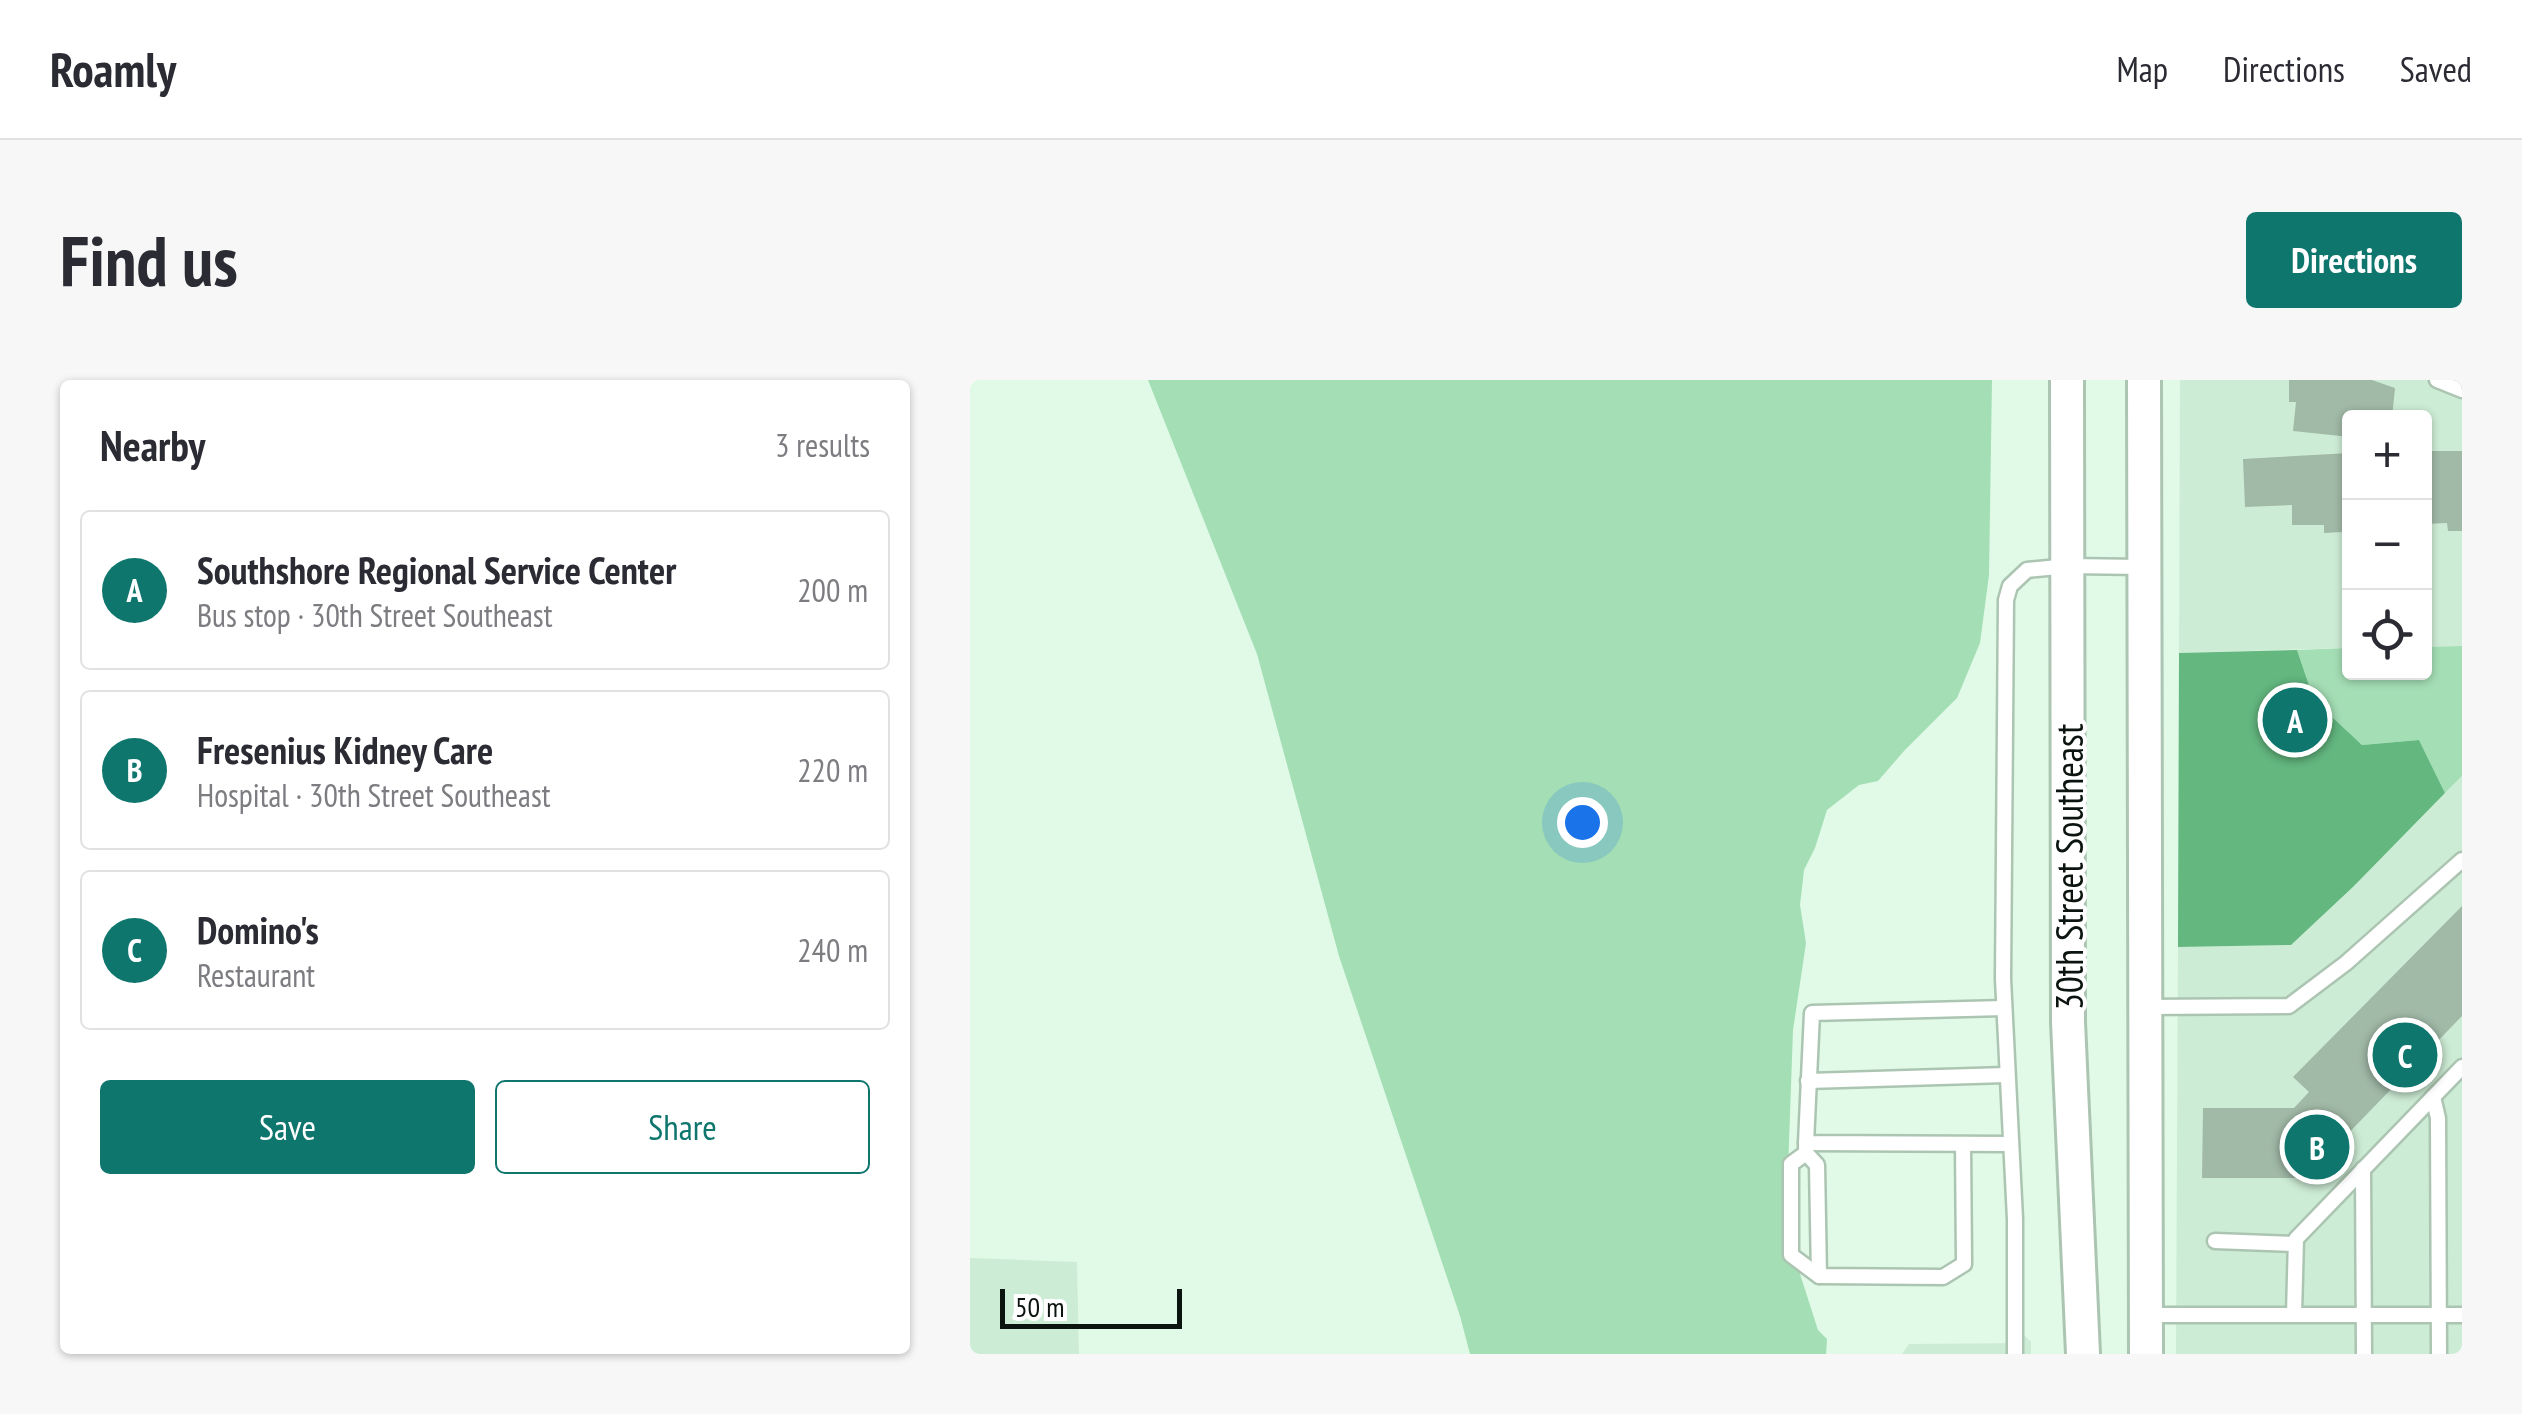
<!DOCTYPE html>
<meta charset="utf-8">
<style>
:root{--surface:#fff;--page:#f7f7f7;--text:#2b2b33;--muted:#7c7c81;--line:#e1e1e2;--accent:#0f766e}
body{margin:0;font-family:"PT Sans Narrow",sans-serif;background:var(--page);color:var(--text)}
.controls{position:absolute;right:30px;top:30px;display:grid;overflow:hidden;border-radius:10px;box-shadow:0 2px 8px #0004}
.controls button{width:90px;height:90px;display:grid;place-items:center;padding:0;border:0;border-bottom:2px solid var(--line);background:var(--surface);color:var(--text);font:50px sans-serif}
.scale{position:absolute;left:30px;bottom:25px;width:182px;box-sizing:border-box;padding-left:10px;border:5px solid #0b140e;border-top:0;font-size:28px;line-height:35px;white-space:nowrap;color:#0b140e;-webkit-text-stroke:8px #fff;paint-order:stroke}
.you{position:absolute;left:612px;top:442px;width:35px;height:35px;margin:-25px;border:8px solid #fff;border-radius:50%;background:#1a73e8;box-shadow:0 0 0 15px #1a73e833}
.badge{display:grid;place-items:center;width:65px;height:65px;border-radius:50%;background:var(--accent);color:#fff;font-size:32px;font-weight:700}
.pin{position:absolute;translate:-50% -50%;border:5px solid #fff;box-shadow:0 2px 10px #0006}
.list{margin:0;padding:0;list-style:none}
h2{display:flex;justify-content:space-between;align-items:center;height:130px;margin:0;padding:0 40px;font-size:42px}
h2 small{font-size:32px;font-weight:400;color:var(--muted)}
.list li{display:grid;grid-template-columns:65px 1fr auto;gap:30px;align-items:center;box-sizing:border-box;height:160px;margin:0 20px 20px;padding:0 20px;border:2px solid var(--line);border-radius:10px}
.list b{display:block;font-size:38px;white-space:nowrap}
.list p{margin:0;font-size:32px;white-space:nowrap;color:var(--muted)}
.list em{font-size:32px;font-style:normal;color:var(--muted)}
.actions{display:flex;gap:20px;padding:30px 40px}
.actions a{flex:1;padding:22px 0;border:2px solid var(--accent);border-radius:10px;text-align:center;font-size:35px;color:var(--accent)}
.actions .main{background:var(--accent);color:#fff}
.icon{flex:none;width:55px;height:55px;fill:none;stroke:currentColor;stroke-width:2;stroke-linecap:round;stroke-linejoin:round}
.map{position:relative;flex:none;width:1492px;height:974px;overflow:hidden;border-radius:10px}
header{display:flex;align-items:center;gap:60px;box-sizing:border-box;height:140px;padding:0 50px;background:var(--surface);border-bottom:2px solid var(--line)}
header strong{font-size:48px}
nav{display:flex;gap:55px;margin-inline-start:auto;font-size:35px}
.intro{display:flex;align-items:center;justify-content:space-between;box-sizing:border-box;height:240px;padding:0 60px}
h1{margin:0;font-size:70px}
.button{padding:25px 45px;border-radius:10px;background:var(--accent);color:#fff;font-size:35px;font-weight:700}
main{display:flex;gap:60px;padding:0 60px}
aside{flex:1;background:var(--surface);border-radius:10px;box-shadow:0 2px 8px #0004}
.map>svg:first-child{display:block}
.built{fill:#cdecd5}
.green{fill:#a4deb5}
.water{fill:#63b77f}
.building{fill:#a1b9a7}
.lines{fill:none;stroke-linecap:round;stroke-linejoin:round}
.service-casing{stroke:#acc5b2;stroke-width:19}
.tertiary-casing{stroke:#acc5b2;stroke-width:38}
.service{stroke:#fff;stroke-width:14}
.tertiary{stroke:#fff;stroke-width:32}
.labels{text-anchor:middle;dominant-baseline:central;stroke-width:8;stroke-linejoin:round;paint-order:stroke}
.street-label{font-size:38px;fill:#0b140e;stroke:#fff}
</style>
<header>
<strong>Roamly</strong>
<nav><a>Map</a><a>Directions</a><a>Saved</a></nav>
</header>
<div class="intro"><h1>Find us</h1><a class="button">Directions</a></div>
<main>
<aside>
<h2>Nearby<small>3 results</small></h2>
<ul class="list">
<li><span class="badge">A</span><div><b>Southshore Regional Service Center</b><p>Bus stop · 30th Street Southeast</p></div><em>200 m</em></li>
<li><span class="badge">B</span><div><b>Fresenius Kidney Care</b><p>Hospital · 30th Street Southeast</p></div><em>220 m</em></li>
<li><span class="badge">C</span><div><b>Domino's</b><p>Restaurant</p></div><em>240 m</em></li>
</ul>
<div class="actions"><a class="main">Save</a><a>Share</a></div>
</aside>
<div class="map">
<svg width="1492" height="974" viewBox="0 0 1492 974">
<rect width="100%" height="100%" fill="#e0fae7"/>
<!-- built -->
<g class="built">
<path d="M1210,0H1492V266L1455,267L1454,38H1380L1379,268L1209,273Z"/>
<path d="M1492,396V974H1206L1208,567L1321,565L1384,506Z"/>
<path d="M0,878L107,882L109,974H0Z"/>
<path d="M1054,955L1061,962V974H932L939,964L1053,963Z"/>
</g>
<!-- green -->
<g class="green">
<path d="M178,0H1022L1019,195L1010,263L987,318L934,371L908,401L889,405L857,430L845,468L834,490L830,525L836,563L823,650L817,818L830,894L848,950L857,959L856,974H500L490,936L369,576L287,274Z"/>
<path d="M1492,266V396L1475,413L1449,360L1392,365L1344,320L1327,270L1379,268L1380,292H1454L1455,267Z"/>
</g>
<!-- water -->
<path class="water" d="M1327,270L1344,320L1392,365L1449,360L1475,413L1384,506L1321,565L1208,567L1209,273Z"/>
<!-- building -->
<g class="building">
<path d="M1319,0H1402L1425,8L1422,38H1380V57L1323,51L1326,22H1319Z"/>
<path d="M1454,71H1492V151H1478L1477,143L1456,144Z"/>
<path d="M1380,73V144L1372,145V152L1354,153V145H1322V125L1275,127L1273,79Z"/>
<path d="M1492,526V636L1335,798H1232L1233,728H1324L1339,712L1323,697Z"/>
</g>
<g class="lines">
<defs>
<g id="service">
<path d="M1467,0L1492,10"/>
<path d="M1176,627L1319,626L1376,583L1492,480"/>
<path d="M1034,628L842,633L836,763L1041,764"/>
<path d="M838,701L1036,695"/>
<path d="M1463,717L1468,738L1469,974"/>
<path d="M836,763V773L821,784V875L849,896L973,897L994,884L993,764"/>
<path d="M836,773L847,785L849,896"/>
<path d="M1393,789L1394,974"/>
<path d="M1245,861L1325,864"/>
<path d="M1324,934L1326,859L1492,687"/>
<path d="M1178,935H1492"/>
<path d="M1045,974V839L1033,599L1036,220L1040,206L1057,190L1099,186L1173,187"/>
</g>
<g id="tertiary">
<path d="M1097,0L1098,642L1113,974"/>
<path d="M1174,0L1176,974"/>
</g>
</defs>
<!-- service casing -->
<use href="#service" class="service-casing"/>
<!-- tertiary casing -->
<use href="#tertiary" class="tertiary-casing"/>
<!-- service -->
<use href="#service" class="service"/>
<!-- tertiary -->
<use href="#tertiary" class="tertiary"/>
</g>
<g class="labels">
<!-- street labels -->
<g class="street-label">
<text transform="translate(1098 487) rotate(-90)">30th Street Southeast</text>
</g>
</g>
</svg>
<div class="controls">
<button>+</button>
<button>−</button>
<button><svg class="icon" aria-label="locate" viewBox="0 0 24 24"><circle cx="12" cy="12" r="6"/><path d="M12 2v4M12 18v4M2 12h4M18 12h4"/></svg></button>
</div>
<div class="scale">50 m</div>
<div class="you"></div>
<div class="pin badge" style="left:1325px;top:340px">A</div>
<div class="pin badge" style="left:1347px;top:767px">B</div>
<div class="pin badge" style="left:1435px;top:675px">C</div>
</div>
</main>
